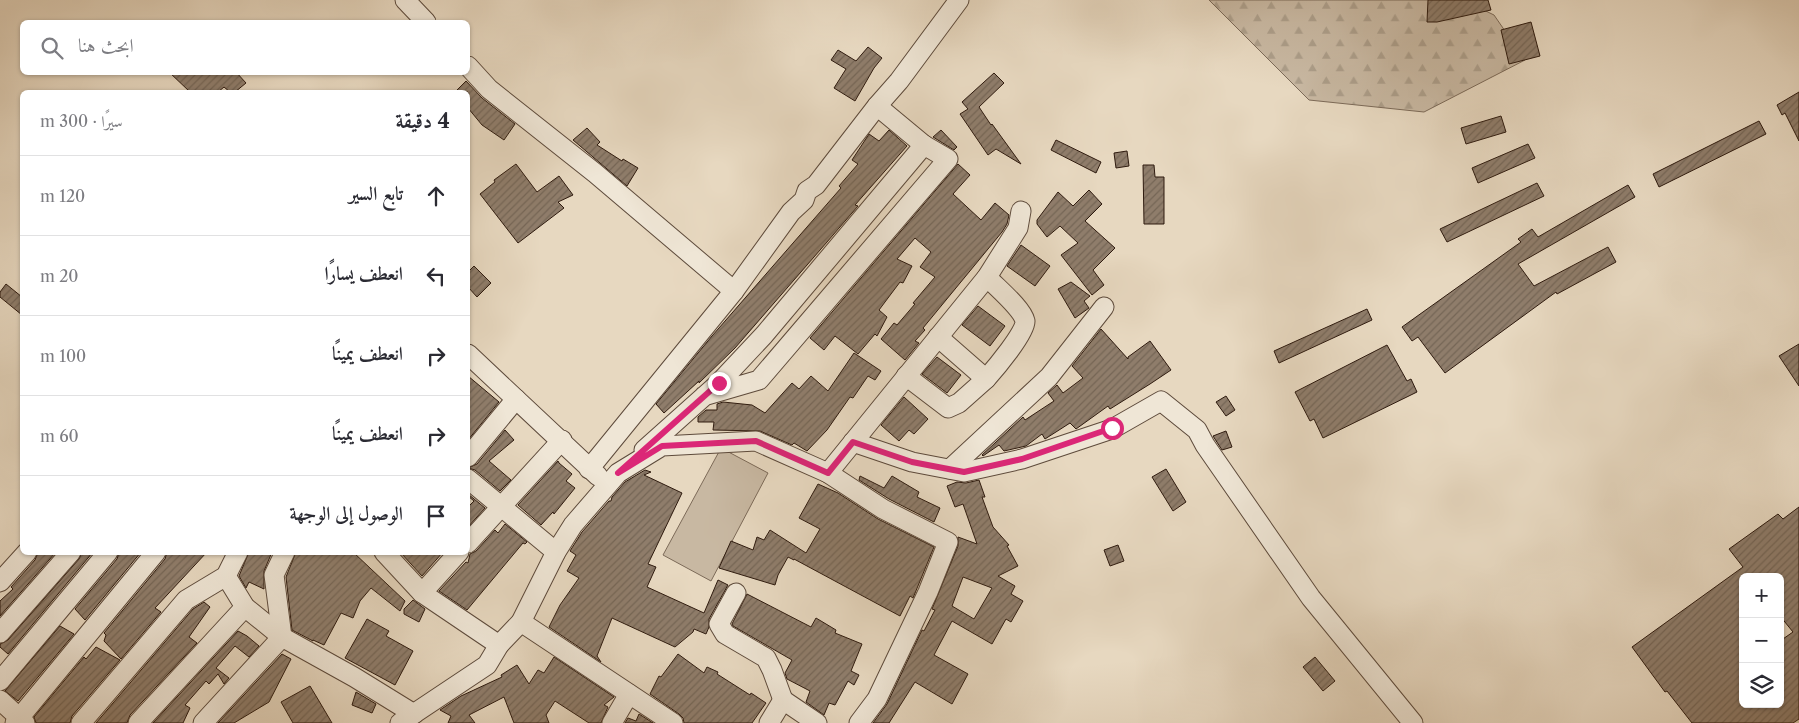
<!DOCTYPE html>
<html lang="ar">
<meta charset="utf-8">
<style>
:root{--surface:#fff;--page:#f7f7f7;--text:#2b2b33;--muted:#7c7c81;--line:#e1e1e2}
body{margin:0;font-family:"Libre Caslon Text",Amiri,serif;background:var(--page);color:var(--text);direction:rtl}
.controls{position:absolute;right:15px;bottom:15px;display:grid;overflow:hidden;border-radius:8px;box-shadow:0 1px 4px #0004}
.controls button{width:45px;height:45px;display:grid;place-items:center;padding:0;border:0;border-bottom:1px solid var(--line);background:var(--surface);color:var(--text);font:25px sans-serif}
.stop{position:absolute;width:15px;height:15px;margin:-11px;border:4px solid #db2777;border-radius:50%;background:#fff}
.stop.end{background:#db2777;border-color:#fff;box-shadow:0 1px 5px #0008}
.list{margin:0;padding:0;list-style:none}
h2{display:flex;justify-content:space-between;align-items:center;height:65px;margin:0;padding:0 20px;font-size:21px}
h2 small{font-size:16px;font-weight:400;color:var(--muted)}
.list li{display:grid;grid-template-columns:32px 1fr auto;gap:15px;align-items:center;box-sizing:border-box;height:80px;padding:0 20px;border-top:1px solid var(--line)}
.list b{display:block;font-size:19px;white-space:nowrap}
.list em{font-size:16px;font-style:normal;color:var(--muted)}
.icon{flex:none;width:28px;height:28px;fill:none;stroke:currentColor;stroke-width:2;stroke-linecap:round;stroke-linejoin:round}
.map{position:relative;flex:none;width:1799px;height:723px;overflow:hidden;direction:ltr}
.search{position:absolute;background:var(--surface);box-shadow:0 1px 4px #0004;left:20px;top:20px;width:450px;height:55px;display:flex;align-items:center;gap:12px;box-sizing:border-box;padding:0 18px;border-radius:8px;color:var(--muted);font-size:19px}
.panel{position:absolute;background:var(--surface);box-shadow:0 1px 4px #0004;left:20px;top:90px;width:450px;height:465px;border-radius:8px;direction:rtl}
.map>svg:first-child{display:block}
.grass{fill:#c8b8a2;stroke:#7c6a58}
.forest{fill:url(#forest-firs);stroke:#7c6a58}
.building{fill:url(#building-hatch);stroke:#2f1b0f;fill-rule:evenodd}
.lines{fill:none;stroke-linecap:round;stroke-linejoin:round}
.minor-casing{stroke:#5d4a3b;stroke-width:21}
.minor{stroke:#efe6d6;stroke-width:19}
.route{stroke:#db2777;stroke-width:6}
</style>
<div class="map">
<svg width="1799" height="723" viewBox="0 0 1799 723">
<defs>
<pattern id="forest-firs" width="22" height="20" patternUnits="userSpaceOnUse" patternTransform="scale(1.25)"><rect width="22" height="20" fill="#c8b8a2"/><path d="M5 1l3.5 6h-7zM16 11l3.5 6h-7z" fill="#ac9e8a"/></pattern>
<pattern id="building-hatch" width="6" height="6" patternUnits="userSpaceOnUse" patternTransform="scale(1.25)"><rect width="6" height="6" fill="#8f7d6b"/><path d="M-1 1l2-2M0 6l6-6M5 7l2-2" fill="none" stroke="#756656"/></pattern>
</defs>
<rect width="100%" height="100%" fill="#e7d8c0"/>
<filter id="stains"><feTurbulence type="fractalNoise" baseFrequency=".004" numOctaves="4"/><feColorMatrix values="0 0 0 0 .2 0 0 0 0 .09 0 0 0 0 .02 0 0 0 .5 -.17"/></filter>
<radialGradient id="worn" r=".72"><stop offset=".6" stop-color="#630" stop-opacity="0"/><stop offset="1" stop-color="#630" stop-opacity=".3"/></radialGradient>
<!-- grass -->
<path class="grass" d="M721,448L768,473L711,581L663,555Z"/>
<!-- forest -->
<path class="forest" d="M1209,0H1463L1494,15L1525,60L1424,112L1309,100Z"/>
<!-- building -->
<g class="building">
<path d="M1428,0H1488L1491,10L1437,22H1427Z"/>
<path d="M1531,22L1540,56L1509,64L1501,30Z"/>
<path d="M868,47L882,58L874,68L855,101L834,88L846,69L831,60L838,50L856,61Z"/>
<path d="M169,72H236L246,83L235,92H230L224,87L218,92H190Z"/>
<path d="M994,73L1004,83L979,107L991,125L992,124L1021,164L996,149L988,155L960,114L968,109L962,102Z"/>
<path d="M466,81L482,98L515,124L504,140L482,125L468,108V92H455Z"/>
<path d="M1799,92V141L1785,113L1782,115L1777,105Z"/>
<path d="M1501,116L1506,132L1466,144L1461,128Z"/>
<path d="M1759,121L1766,134L1659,187L1653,174Z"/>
<path d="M587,128L600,142L597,145L622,161L623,159L638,168L627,186L573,140Z"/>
<path d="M889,130L907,146L855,205L858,206L827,242L735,348L699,383V381L664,413L656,404L712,336L841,188L839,186L858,164L852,160L869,134L879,141Z"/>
<path d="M941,130L957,147L954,150L933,137Z"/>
<path d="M1056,140L1101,162L1096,173L1051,150Z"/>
<path d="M1528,144L1535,158L1478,183L1472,168Z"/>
<path d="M1127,151L1129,166L1116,168L1114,153Z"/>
<path d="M516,164L537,192L559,176L573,195L558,202L564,208L518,243L480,194L495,182L494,180Z"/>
<path d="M958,164L970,175L953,194L981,220L995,203L1009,215L1007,224L1002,232L923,328L925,330L915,341L919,343L905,360L881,339L894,323L897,325L915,304L913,303L935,277L920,267L931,252L915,238L897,259L912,266L903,283L900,282L879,310L887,317L877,336L875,334L858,354L835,336L824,350L810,338Z"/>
<path d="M1143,165H1154L1155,177H1164V224H1144Z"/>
<path d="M1537,183L1544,196L1447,242L1440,229Z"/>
<path d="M1628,185L1635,197L1518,264L1534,286L1608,247L1616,262L1557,294L1556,292L1445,373L1418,337L1412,341L1402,327L1521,242L1518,239L1532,229L1538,237Z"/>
<path d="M1089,190L1102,204L1085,221L1115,248L1093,270L1104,285L1092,295L1061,255L1078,243L1060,226L1047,237L1037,224V220L1058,192L1073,206Z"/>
<path d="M1021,245L1050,266L1035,286L1007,266Z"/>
<path d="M474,266L491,283L477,297L468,287V272Z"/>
<path d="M1071,282L1090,296L1084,301L1089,308L1075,318L1058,289Z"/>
<path d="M6,284L22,297V315L0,297V292Z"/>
<path d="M978,306L1005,326L990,346L962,325Z"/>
<path d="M1367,309L1372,320L1279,363L1274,351Z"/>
<path d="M1101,329L1128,359V357L1150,341L1171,370L1150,384L1110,409L1108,406L1076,429L1070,423L1045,439L1042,434L1026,446L1004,451L999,445L983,456L982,455L1023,417L1025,420L1054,401L1048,393L1057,385L1063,393L1083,378L1072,366Z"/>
<path d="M1799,344V386L1779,356Z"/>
<path d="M1387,345L1407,381L1411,379L1417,392L1323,438L1314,419L1310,421L1295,392Z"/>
<path d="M854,353L881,371L875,380L868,376L853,398L850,397L827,430L807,451L794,443L792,445L760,431L713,430L714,422H698V417L706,410H717V404L723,402L752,405L765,413L792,383L799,389L811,376L828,391Z"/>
<path d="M937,357L961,375L947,393L922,374Z"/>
<path d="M468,376L499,402L468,440Z"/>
<path d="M1226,396L1235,410L1226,416L1216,402Z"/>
<path d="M904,397L928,419L914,434L909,430L899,441L881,425Z"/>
<path d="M505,430L514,440L489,461L511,480L500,491L475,470L468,468L477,464Z"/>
<path d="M1226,431L1232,447L1222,450L1213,436Z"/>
<path d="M558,461L559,463L572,474L566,481L575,488L554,514L553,512L541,525L518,505Z"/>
<path d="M1166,469L1186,502L1173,511L1152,477Z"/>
<path d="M645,470L651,472L644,475L682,493L648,564L656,567L647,587L704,613L718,580L728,585L709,619V627L706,634L694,629L693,632L675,647L612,618L597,656L601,662L549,627L560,605L579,578L567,571L576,555L570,551L582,532L609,501H611L612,497L625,482Z"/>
<path d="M860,476L884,488L892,476L919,492L917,497L940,508L934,522L889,499L859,480Z"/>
<path d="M979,480L985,497H982L993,527L1009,545L1007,546L1018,566L998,576L1015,586L1011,594L1023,601L1011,622L1006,619L992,644L952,621L934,655L968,674L952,704L915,682L889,723H873L887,704L922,630L924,631L935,610L932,609L958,546V537L977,544L963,504L955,507L947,486L957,482L966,483ZM963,577L992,588L974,619L952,606Z"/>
<path d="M818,484L838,493L878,519L934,547L913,598L910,596L900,616L794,559V560L788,557L778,575L775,585L719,568L731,541L753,550L757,537L764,540L770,530L806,553L820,529L799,518Z"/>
<path d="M468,494L485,508L468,527V507L474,501L468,496Z"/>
<path d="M1799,507V719L1793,723H1692L1667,691L1665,692L1632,647L1743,567L1729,549L1778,514L1783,519ZM1743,577H1780V616L1793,632L1780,641V704H1743Z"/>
<path d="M505,524L527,542L525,544L523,543L467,610L439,591L466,562L468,563L470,554L476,551L495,530L498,533Z"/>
<path d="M1118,545L1124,561L1110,566L1104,550Z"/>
<path d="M38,552H56L0,616V601L13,589L11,587L35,560Z"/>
<path d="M82,552H93L8,654L0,647V644L8,640L79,559Z"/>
<path d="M119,552H141L85,620L75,609L117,559Z"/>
<path d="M167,552H207L155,608L161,612L121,659L104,641L106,635L104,633L165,559Z"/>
<path d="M249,552H272L264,571V589L249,582L246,588L239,576Z"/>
<path d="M296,552H353L405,601L400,611L371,588L360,601L353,618L341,613L324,645L313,640V641L292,630L286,577Z"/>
<path d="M400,552H443L422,576Z"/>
<path d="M747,594L811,627L816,618L836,630L835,633L862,644L851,671L859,675L854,685L848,681L835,705L829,703L824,715L806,702L810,691L787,679L785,673L792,660L733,626L732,624Z"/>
<path d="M413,600L425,609L419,622L404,614V609Z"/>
<path d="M204,602L210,607L189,637L197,643L130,715L127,723H96L193,609Z"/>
<path d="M367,619L389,631L386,636L413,651L395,685L345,658Z"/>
<path d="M60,626L74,634L18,701L5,691Z"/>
<path d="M238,631L247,636L259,646L249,657L235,646L216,668L229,678L224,684L218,674L209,684L206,681L185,705L190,708L183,723H153Z"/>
<path d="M96,647L120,660L72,716L70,723H36L34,717L84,657L86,659Z"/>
<path d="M282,654L291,659L269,702L234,723H218Z"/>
<path d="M678,654L704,673L707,667L718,672L717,674L750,695L751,693L766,703L752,723H684L683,718L679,714L650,694L659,676L661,677Z"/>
<path d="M554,657L614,697L604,705L608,707L601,723H589L555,701L546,715L549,723H514L504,697L469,715L475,723H448L451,716L440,710L461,696L502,677L501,675L517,665L529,684L538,670L544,673Z"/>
<path d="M1315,657L1335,681L1323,691L1303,667Z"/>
<path d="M310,686L319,701L332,723H293L281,702Z"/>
<path d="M356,692L376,704L372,713L352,705Z"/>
<path d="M639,714L653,723H625L628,718L636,721Z"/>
</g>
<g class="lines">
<defs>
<g id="minor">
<path d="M405,0L426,22"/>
<path d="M468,66L489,89L595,173L734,291"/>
<path d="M877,106L924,145"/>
<path d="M938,337L986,379C994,370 1027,331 1025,321C1022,308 996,287 987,277"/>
<path d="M468,354L598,476"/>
<path d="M906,376L948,408L959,403L986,379"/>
<path d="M853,442L912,462L964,472L1022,459L1112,429L1161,401L1197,430L1205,445L1311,598L1413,723"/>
<path d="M644,450L719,383L764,335L924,145L948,159L759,380L704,396"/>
<path d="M468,457L516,399"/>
<path d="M589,469L734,291L791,212L804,200L807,191L816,185L877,106L899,81L959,0"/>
<path d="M950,469L1049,377L1104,307"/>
<path d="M828,473L987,277L1018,228L1021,211"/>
<path d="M468,479L556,552"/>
<path d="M468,543L562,440"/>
<path d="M384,552L422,593L499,645"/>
<path d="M226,576L245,607L282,637L354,677L414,714"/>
<path d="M0,582L27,552"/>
<path d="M422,593L459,552"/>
<path d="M736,593L719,624L725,634L766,658L772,670L783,700"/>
<path d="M521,622L673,723"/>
<path d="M0,633L71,552"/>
<path d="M0,681L108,552"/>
<path d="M0,700L25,723"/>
<path d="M15,723L156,552"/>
<path d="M81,723L186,600L226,576L238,552"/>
<path d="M138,723L245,607"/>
<path d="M203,723L282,637L274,575L285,552"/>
<path d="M400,723L487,665L499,645L521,622L556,552L573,525L618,473L662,446L756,441L828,473L883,509L948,542L928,592L877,699L859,723"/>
<path d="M612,723L629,694"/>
<path d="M769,723L783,700L817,723"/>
</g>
</defs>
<!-- minor casing -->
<use href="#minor" class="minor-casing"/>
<!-- minor -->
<use href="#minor" class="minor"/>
</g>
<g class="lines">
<!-- route -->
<path class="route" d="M719,383L618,473L662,446L756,441L828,473L853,442L912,462L964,472L1022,459L1112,428"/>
</g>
<rect width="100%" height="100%" filter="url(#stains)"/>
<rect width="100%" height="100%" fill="url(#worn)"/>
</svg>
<div class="controls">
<button>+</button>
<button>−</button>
<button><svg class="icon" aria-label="layers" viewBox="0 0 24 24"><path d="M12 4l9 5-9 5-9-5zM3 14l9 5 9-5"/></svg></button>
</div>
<div class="stop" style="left:1112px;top:428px"></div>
<div class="stop end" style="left:719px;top:383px"></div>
<div class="search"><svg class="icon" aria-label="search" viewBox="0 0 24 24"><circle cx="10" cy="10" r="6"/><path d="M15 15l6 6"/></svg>ابحث هنا</div>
<section class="panel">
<h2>4 دقيقة<small>سيرًا · 300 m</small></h2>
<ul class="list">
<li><svg class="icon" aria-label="ahead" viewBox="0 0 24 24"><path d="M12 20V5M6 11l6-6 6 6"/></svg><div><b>تابع السير</b></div><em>120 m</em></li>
<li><svg class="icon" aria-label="left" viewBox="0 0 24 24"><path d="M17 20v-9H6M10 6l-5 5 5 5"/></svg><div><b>انعطف يسارًا</b></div><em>20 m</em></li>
<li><svg class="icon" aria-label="right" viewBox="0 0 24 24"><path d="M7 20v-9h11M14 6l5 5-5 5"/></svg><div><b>انعطف يمينًا</b></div><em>100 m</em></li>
<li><svg class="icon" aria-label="right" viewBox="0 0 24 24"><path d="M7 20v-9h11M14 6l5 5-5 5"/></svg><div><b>انعطف يمينًا</b></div><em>60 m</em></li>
<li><svg class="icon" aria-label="arrive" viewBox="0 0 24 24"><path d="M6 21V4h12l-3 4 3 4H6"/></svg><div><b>الوصول إلى الوجهة</b></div></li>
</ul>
</section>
</div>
